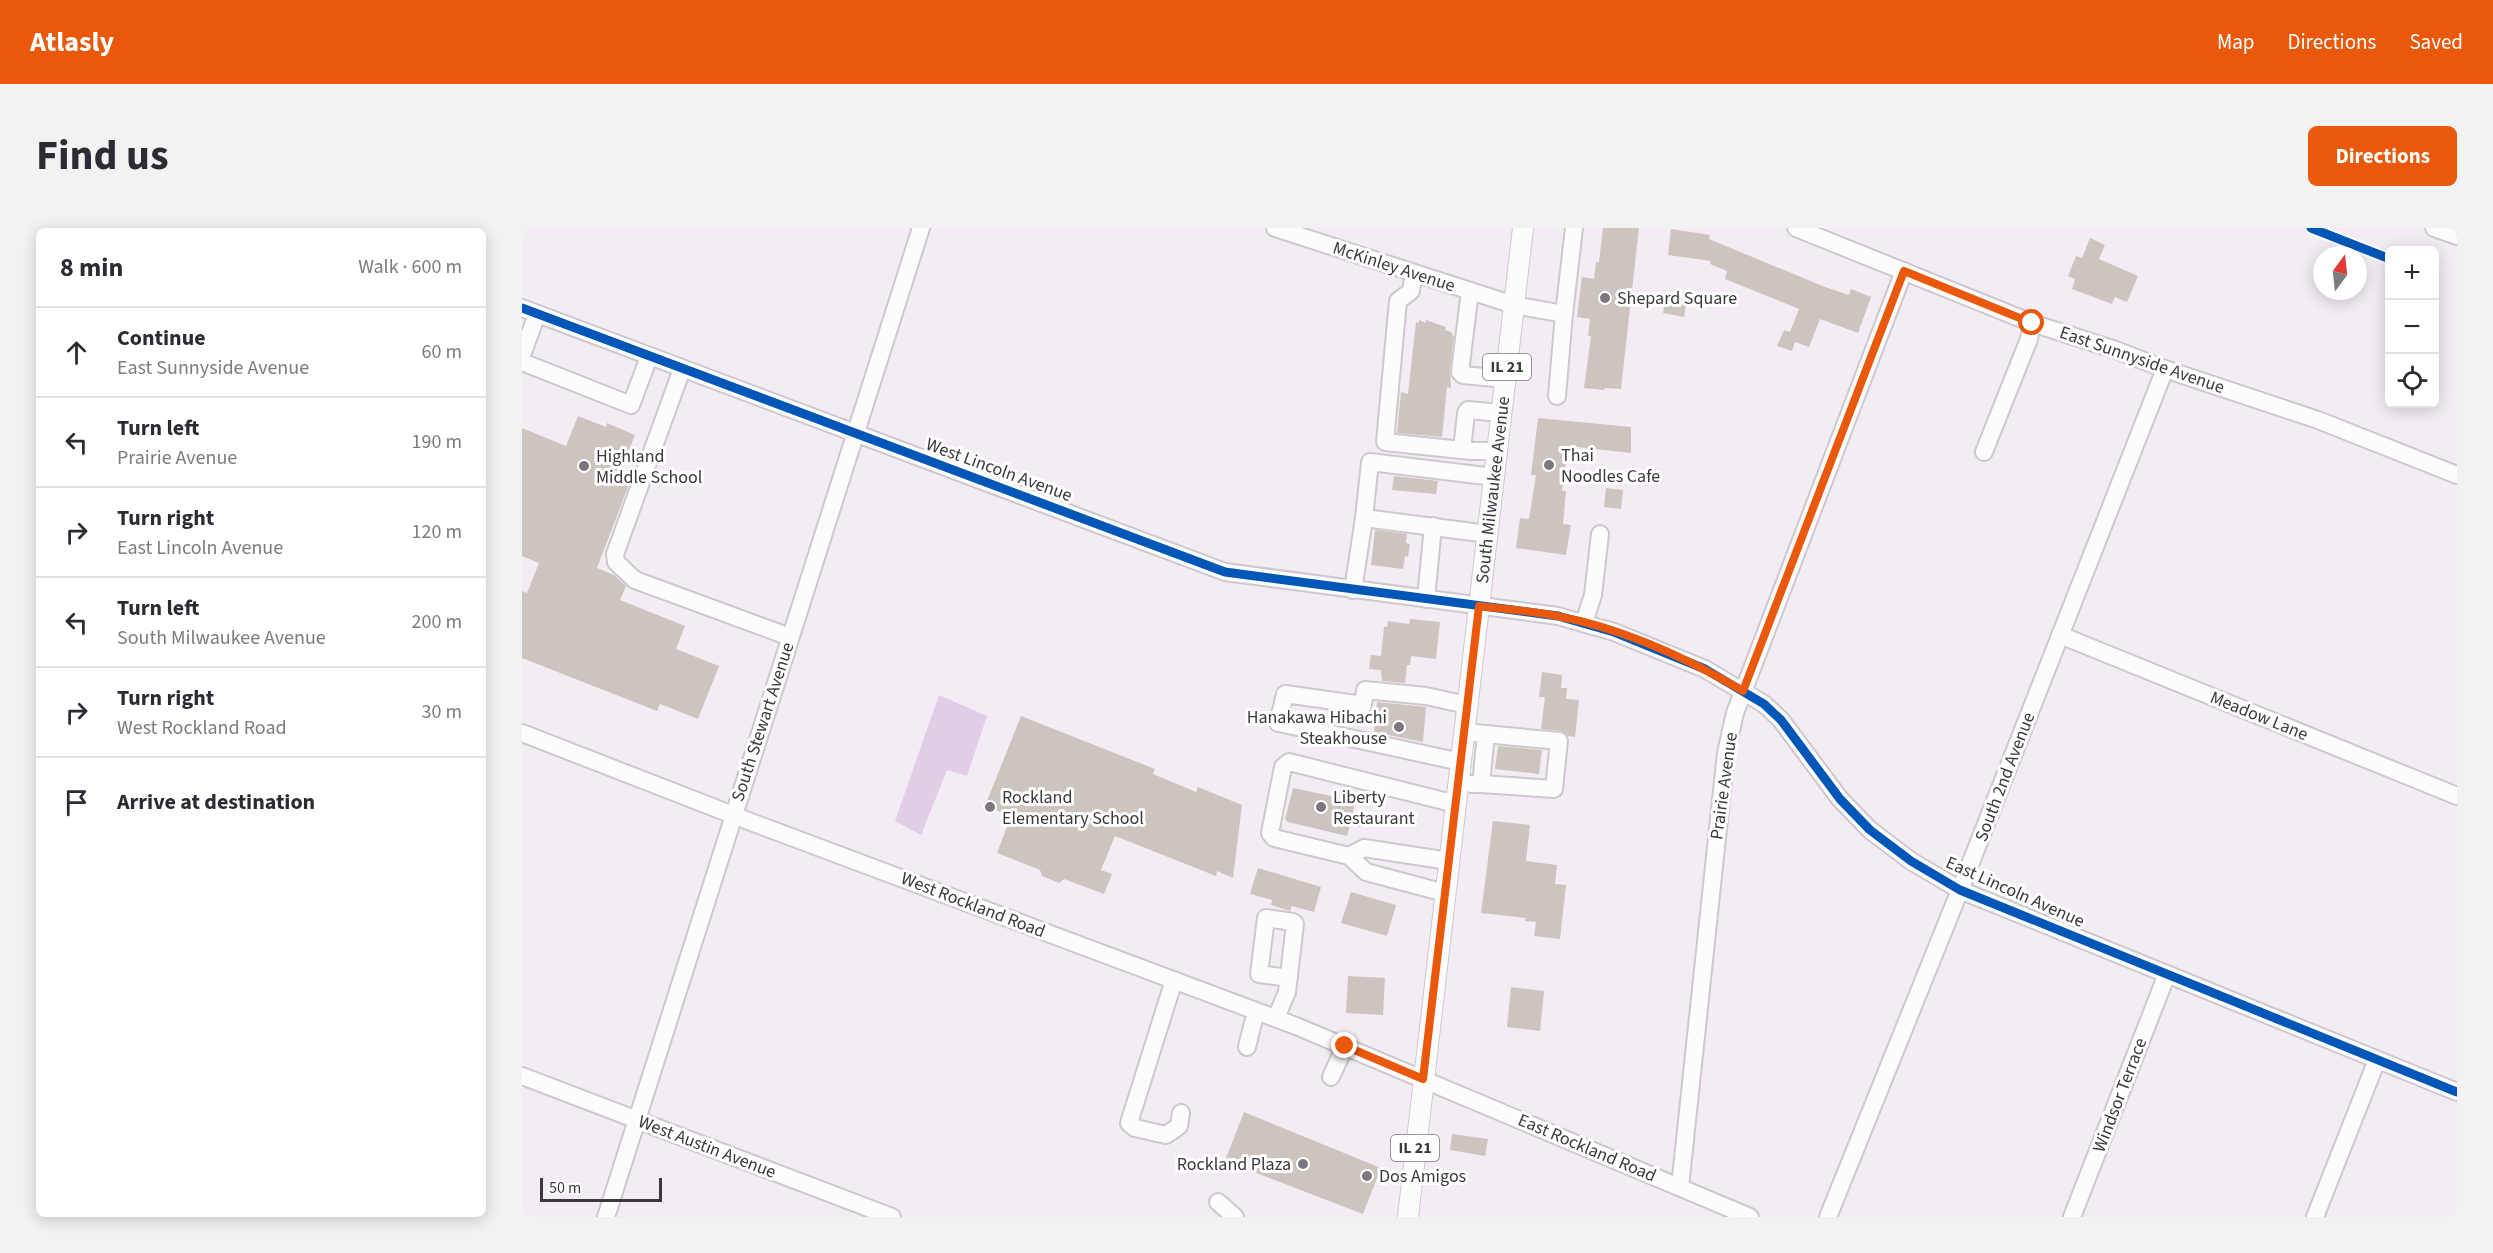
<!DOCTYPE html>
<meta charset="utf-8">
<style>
:root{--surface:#fff;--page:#f2f2f3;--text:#2b2b33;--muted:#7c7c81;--line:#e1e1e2;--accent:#ea580c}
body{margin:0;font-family:"Source Sans 3",sans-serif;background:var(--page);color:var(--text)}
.controls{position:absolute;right:18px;top:18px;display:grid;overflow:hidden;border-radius:9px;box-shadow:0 3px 15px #0003}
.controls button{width:54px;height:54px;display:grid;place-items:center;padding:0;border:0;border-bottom:2px solid var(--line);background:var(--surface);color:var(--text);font:30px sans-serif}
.compass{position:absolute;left:1791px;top:18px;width:54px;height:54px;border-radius:50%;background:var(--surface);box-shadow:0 3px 15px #0003;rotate:15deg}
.scale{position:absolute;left:18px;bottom:15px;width:122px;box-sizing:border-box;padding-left:6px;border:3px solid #3c383e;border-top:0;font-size:16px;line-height:21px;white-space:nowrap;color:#3c383e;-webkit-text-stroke:4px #fff;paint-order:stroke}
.stop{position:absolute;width:18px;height:18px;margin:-14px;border:4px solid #ea580c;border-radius:50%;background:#fff}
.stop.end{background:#ea580c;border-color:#fff;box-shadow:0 2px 6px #0008}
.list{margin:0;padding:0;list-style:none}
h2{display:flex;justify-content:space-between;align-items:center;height:78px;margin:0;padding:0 24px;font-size:26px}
h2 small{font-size:20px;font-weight:400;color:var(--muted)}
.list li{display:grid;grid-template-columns:39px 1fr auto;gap:18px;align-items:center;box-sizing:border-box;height:90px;padding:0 24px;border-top:2px solid var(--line)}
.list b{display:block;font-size:22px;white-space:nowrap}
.list p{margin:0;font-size:20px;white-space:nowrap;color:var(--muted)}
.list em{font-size:20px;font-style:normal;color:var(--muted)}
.icon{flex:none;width:33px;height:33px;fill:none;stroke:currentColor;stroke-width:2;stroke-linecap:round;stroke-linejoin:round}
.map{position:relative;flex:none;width:1935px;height:989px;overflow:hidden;border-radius:9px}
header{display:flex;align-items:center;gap:36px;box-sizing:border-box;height:84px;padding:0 30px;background:var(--accent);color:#fff}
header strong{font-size:28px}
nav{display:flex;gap:33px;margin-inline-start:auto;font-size:21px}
.intro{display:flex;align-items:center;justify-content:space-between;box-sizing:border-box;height:144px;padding:0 36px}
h1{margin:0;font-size:42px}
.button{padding:15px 27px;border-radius:9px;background:var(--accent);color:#fff;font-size:21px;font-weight:700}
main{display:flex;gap:36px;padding:0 36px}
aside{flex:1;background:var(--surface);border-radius:9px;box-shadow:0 3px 15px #0003}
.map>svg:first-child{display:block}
.green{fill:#e0cde6}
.building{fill:#ccc5bf}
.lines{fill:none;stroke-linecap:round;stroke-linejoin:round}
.minor-casing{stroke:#cdc8ce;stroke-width:20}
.major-casing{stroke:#cdc8ce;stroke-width:22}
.minor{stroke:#fdfcfd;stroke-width:16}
.major{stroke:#fdfcfd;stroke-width:20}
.cycleway-casing{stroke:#fff;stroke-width:13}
.cycleway{stroke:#0057b8;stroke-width:9}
.route{stroke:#ea580c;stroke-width:8}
.poi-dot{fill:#7c777e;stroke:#fff;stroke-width:2}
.labels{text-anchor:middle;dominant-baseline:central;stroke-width:6;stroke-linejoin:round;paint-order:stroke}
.shield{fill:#fff;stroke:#767478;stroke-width:1.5}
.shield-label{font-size:16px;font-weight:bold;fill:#3c383e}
.street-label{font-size:18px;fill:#3c383e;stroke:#fff}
.poi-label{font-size:18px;fill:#3c383e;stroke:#fff;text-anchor:start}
</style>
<header>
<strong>Atlasly</strong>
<nav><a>Map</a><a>Directions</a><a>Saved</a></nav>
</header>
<div class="intro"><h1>Find us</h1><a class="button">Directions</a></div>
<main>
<aside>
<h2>8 min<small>Walk · 600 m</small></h2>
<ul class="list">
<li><svg class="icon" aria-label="ahead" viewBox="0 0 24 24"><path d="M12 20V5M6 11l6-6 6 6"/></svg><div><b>Continue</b><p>East Sunnyside Avenue</p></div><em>60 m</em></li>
<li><svg class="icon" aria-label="left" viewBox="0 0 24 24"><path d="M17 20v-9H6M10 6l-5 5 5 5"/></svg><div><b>Turn left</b><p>Prairie Avenue</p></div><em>190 m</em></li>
<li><svg class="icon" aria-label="right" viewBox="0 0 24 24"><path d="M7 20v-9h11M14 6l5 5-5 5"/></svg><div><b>Turn right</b><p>East Lincoln Avenue</p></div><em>120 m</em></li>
<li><svg class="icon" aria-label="left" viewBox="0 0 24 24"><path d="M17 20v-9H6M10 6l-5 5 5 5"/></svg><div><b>Turn left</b><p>South Milwaukee Avenue</p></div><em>200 m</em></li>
<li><svg class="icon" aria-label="right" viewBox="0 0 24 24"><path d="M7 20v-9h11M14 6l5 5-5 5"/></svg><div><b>Turn right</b><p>West Rockland Road</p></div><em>30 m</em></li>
<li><svg class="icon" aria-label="arrive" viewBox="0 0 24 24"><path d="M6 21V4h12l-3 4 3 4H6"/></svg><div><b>Arrive at destination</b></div></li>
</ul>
</aside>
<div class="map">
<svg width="1935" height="989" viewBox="0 0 1935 989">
<rect width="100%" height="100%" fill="#f3ecf4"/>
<!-- green -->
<path class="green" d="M417,467L465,488L445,548L425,542L399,607L373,593Z"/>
<!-- building -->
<g class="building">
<path d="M1081,0H1117L1099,161L1083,160L1082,162L1062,160L1069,108H1066L1068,91L1055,89L1060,49L1072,51L1074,34H1077Z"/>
<path d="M1149,1L1188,7L1187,11L1303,59L1327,67L1329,61L1349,69L1336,105L1298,91L1287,119L1273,114L1270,123L1255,118L1262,102L1268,104L1277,81L1203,51L1205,43L1188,36L1189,33L1146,27Z"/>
<path d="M1568,10L1583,17L1577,31L1616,48L1605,74L1593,69L1590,76L1550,61L1553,51L1546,48L1554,28L1560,30Z"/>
<path d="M1144,68L1165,72L1162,89L1141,85Z"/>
<path d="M897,92L904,95V92L924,99L923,102L929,104L932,109L928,143L929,160L925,159L920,209L875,205L879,164L886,166L894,94L897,95Z"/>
<path d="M56,188L84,199L85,195L113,207L98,246L109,251L75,340L92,347L104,358L98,372L163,398L154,421L197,438L176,491L138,476L135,483L0,430V363L5,365L17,335L0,328V200L44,218Z"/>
<path d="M1016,190L1109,199V225L1046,218L1040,263H1044L1041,296L1049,297L1044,327L994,320L998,290L1007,291L1014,247H1009Z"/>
<path d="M872,248L916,253L914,266L870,262Z"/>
<path d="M1084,260L1101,262L1099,281L1082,279Z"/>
<path d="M853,302L885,306L884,315L888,316L886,329L883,328L881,341L849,337Z"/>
<path d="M888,391L918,394L914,431L889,428L888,437H885L883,455L860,453L859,442L847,441L849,427L859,428L862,399H865L866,393L887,396Z"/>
<path d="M1020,444L1040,447L1039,460H1045L1044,471L1057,472L1053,509L1046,508L1039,503L1019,501L1023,469H1017Z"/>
<path d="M855,474L904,479L901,514L852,504Z"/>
<path d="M499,488L633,541L631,546L674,564L676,559L720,577L711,650L695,643L694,648L593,608L579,642L590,646L582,666L542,651L537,655L520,648L518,642L475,625L489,588L463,578Z"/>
<path d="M976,518L1020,522L1017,546L973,541Z"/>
<path d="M771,560L833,573L831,584L842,587L839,599L828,597L825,608L766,594L763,591Z"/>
<path d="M971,593L1008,597L1004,633L1035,637L1033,656L1044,657L1038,711L1012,708L1014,694L1003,693L1004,690L959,685Z"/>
<path d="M736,640L799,659L792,684L770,678L768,683L749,677L750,672L728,666Z"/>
<path d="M829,664L874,677L865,708L819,695Z"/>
<path d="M826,748L863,750L861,787L824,785Z"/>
<path d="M989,759L1022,763L1018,803L985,799Z"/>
<path d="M722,884L859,940L841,986L703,933Z"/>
<path d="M930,906L966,911L963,928L928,922Z"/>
</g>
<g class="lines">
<defs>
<g id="minor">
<path d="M753,0L992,77L1042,86L1035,168"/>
<path d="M1274,0L1510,95L1591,121L1643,141L1796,192L1935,247"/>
<path d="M1912,0L1935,8"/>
<path d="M892,45L889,63L876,73L863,214L949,223H975"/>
<path d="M948,63L938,144L941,147L983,151"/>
<path d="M0,80L703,344L1036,388L1092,404L1183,441L1242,476L1259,492L1318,571L1348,602L1389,633L1438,662L1935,864"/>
<path d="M1042,86L1052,0"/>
<path d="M0,127L15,86"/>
<path d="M0,134L109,177L127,129"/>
<path d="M160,141L93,326L94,334L113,352L268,409"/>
<path d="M940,222L944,185L946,182L979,185"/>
<path d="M1462,224L1507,111L1510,95"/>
<path d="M842,290L848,234L972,249"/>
<path d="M831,362L842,290L966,306"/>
<path d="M904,371L911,298"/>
<path d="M1062,395L1071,367L1078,306"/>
<path d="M1538,407L1935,568"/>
<path d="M942,504L1037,513L1032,561L959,556"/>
<path d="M0,505L229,594L774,798L1228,989"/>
<path d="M939,534C878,521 817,507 756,495L763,466L841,477L843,462L904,468L945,477"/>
<path d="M949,556H959L964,506"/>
<path d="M827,628L842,620L927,633"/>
<path d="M923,665L844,644L827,628L752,610L748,605L761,539L767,534L934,576"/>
<path d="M652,752L607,895L613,900L644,907L657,898L659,885"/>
<path d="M754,790L765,764L773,696L771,694L744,690L737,746L767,750"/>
<path d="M725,819L734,783"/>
<path d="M0,848L370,989"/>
<path d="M809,849L823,818"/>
<path d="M1158,959L1204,525L1213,485L1382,43"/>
<path d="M696,974L713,989"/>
<path d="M84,989L399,0"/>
<path d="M1306,989L1438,662L1643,141"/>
<path d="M1550,989L1645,746"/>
<path d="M1793,989L1855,832"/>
</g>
<g id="major">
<path id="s1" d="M886,989L1001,0"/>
</g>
</defs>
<!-- minor casing -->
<use href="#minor" class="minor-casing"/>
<!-- major casing -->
<use href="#major" class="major-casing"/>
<!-- minor -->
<use href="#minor" class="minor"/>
<!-- major -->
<use href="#major" class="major"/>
<defs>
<g id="cycleway">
<path d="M1789,0L1868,31"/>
<path d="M0,80L703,344L1036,388L1092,404L1183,441L1242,476L1259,492L1318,571L1348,602L1389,633L1438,662L1935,864"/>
</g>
</defs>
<!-- cycleway casing -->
<use href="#cycleway" class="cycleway-casing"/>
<!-- cycleway -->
<use href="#cycleway" class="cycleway"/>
</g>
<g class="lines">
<!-- route -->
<path class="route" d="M823,818L901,851L957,378C983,381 1009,383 1035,388C1099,400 1165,430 1221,463L1382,43L1510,95"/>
</g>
<!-- markers -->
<g class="poi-dot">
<circle cx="1083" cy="70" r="6"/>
<circle cx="1027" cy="237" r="6"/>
<circle cx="62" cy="238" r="6"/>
<circle cx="877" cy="499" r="6"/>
<circle cx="468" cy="579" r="6"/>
<circle cx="799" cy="579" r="6"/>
<circle cx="781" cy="936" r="6"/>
<circle cx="845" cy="948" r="6"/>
</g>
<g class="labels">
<!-- shield labels -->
<g class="shield">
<rect x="961" y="126" width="48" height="26" rx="4.5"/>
<rect x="869" y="907" width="48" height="26" rx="4.5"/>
</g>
<g class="shield-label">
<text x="985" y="139">IL 21</text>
<text x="893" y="920">IL 21</text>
</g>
<!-- street labels -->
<g class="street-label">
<text transform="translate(872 39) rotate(18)">McKinley Avenue</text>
<text transform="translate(1620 132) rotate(19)">East Sunnyside Avenue</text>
<text transform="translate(477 242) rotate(20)">West Lincoln Avenue</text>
<text stroke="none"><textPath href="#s1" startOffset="732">South Milwaukee Avenue</textPath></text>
<text transform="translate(1737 488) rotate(22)">Meadow Lane</text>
<text transform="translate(241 494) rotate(-72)">South Stewart Avenue</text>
<text transform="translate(1483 549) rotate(-69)">South 2nd Avenue</text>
<text transform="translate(1202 558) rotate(-82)">Prairie Avenue</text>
<text transform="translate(1493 664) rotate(24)">East Lincoln Avenue</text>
<text transform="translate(451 677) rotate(21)">West Rockland Road</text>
<text transform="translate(1598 867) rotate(-69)">Windsor Terrace</text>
<text transform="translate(185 919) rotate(21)">West Austin Avenue</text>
<text transform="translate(1065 920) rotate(23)">East Rockland Road</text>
</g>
<!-- poi labels -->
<g class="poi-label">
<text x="1095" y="70">Shepard Square</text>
<text x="1039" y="227">Thai<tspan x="1039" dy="21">Noodles Cafe</tspan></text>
<text x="74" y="228">Highland<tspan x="74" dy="21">Middle School</tspan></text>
<text x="865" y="489" text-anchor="end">Hanakawa Hibachi<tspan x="865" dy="21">Steakhouse</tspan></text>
<text x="480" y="569">Rockland<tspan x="480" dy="21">Elementary School</tspan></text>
<text x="811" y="569">Liberty<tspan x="811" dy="21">Restaurant</tspan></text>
<text x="769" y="936" text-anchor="end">Rockland Plaza</text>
<text x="857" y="948">Dos Amigos</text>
</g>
</g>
</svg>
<div class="controls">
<button>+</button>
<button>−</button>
<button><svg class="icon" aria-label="locate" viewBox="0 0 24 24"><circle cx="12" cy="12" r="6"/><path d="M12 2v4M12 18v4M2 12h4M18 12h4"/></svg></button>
</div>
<svg class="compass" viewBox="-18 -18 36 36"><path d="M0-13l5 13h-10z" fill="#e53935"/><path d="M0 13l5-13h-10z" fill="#7c7c81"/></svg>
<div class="scale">50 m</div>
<div class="stop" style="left:1510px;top:95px"></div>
<div class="stop end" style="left:823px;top:818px"></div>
</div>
</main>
